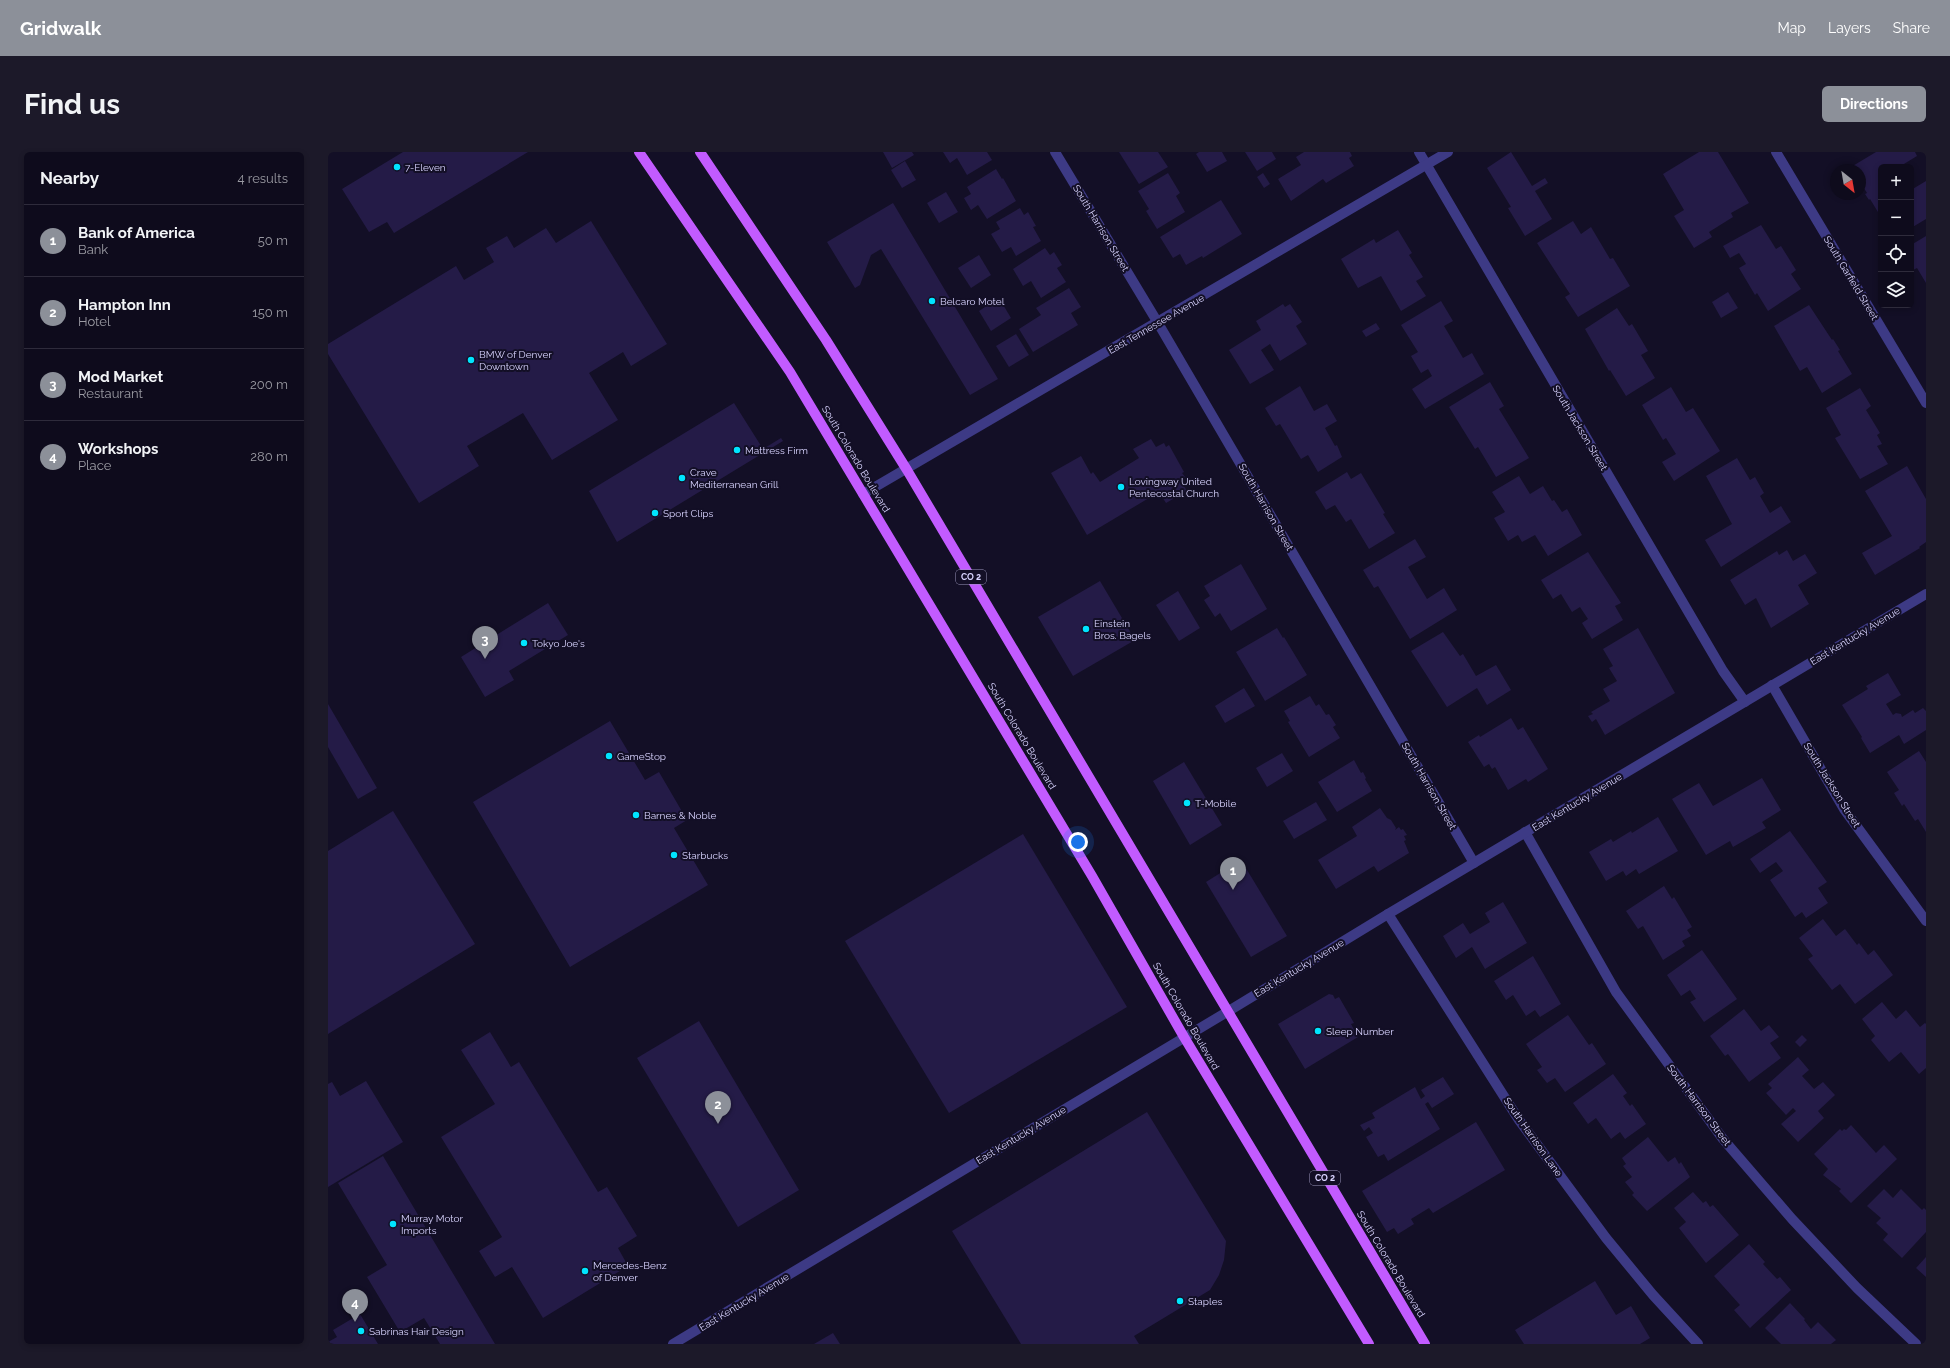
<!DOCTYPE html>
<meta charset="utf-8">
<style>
:root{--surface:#0e0b1c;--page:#1c1929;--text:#f1f3f6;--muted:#9b9ba3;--line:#2e2b3b;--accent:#8c9099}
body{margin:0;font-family:Raleway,sans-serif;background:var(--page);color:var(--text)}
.controls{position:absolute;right:12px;top:12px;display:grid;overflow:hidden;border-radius:6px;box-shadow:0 2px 6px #0003}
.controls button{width:36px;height:36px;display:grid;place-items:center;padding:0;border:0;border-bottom:1px solid var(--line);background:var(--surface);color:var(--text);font:20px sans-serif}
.compass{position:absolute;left:1502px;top:12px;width:36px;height:36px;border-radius:50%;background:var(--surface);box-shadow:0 2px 6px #0003;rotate:149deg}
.you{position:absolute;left:750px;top:690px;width:14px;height:14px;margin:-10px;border:3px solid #fff;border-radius:50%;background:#1a73e8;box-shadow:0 0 0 6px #1a73e833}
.badge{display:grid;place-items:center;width:26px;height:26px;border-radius:50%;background:var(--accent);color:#fff;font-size:13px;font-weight:700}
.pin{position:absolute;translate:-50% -33px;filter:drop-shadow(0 1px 2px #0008)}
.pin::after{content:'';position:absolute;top:21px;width:14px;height:12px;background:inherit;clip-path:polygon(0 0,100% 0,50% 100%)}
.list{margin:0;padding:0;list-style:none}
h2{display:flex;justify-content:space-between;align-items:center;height:52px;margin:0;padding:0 16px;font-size:17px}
h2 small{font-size:13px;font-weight:400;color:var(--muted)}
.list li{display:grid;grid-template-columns:26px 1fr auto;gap:12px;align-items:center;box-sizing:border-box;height:72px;padding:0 16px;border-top:1px solid var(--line)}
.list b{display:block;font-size:15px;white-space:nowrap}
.list p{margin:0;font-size:13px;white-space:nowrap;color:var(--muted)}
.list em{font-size:13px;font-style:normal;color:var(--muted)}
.icon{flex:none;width:22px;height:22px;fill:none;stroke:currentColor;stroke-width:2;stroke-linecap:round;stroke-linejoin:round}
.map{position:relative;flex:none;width:1598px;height:1192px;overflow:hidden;border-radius:6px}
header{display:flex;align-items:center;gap:24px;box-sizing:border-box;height:56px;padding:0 20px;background:var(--accent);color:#fff}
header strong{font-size:19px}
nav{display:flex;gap:22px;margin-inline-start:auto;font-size:14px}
.intro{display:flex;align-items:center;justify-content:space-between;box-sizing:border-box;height:96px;padding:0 24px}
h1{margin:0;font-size:28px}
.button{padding:10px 18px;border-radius:6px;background:var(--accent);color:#fff;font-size:14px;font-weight:700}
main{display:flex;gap:24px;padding:0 24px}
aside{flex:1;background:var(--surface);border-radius:6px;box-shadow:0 2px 6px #0003}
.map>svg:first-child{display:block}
.building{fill:#241b47}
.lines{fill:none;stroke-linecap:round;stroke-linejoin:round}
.minor{stroke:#3d3a85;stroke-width:10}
.tertiary{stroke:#3d3a85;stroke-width:10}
.primary{stroke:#c25bff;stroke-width:10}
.poi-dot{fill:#00e5ff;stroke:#130f26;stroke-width:1.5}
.labels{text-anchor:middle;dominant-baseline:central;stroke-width:4;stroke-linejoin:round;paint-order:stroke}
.shield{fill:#130f26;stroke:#9e99be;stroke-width:1}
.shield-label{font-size:9px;font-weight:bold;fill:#d9d4ff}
.poi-label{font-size:10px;fill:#d9d4ff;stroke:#130f26;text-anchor:start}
.street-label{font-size:10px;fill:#d9d4ff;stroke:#130f26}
</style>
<header>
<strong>Gridwalk</strong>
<nav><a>Map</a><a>Layers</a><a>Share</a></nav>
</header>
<div class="intro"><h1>Find us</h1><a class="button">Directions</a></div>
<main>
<aside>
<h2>Nearby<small>4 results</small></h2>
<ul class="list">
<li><span class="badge">1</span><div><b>Bank of America</b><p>Bank</p></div><em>50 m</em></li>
<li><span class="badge">2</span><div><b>Hampton Inn</b><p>Hotel</p></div><em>150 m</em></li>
<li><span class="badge">3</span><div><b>Mod Market</b><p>Restaurant</p></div><em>200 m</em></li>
<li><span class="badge">4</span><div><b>Workshops</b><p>Place</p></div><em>280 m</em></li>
</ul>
</aside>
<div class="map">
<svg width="1598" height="1192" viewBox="0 0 1598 1192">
<rect width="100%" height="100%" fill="#130f26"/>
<!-- building -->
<g class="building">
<path d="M75,0H200L66,81L59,70L41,80L14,37Z"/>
<path d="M555,0H584L586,3L564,16Z"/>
<path d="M615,0H659L664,8L639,23L629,6L622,11Z"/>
<path d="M791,0H830L840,15L811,32Z"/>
<path d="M871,0H894L899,9L879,20L868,2Z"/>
<path d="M917,0H944L948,7L929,19Z"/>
<path d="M976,0H1022L1024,4L1021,6L1026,14L998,31L995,27L963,49L950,27L973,13L968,5Z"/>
<path d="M1183,0L1204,34L1217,26L1220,31L1207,39L1224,67L1197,84L1180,56L1183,55L1159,16Z"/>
<path d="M1371,0H1390L1421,51L1403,61L1405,65L1381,80L1384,85L1366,96L1346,64L1356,58L1335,22Z"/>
<path d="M1548,0H1587L1589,4L1571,15H1553V65L1542,47L1541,48L1537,42L1539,41L1532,30V18H1525L1523,15Z"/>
<path d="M577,9L588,28L574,36L563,18Z"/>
<path d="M668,17L674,27L675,26L688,49L659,67L650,53L643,58L636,46L643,42L639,35Z"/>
<path d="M840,21L852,41L848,44L857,60L829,77L818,59L821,57L810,39Z"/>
<path d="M935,21L942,32L936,36L929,25Z"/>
<path d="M1598,29V67L1583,76V38Z"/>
<path d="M618,40L630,60L611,71L599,51Z"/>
<path d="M893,48L914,82L875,106L874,104L858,113L852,102L845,106L832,85Z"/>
<path d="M565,51L670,227L642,243L553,97L543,103L532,133L527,136L499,90Z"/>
<path d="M692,56L696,63L700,60L708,74L705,75L713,89L688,104L683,95L674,100L663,82L672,77L668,70Z"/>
<path d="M263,69L339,192L303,214L295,200L261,221L290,268L224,308L195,261L139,294L151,314L91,351L0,202V192L128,114L136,128L166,110L158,96L179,84L186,96L218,76L228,91Z"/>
<path d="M1245,69L1253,82L1263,75L1282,107L1285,106L1302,134L1250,165L1237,145L1242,142L1209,91Z"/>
<path d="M1433,73L1448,97L1453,94L1468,118L1463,122L1473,137L1440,159L1429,141L1427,143L1411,116L1418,112L1411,101L1402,106L1395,94Z"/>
<path d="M1070,78L1084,101L1081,103L1095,125L1088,129L1098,144L1073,159L1053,124L1030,136L1013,107L1046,87L1048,91Z"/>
<path d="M1598,84V131L1589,116L1585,118L1583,115V93Z"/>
<path d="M717,96L722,103L726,100L734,113L729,116L738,130L713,146L703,129L695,134L685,117Z"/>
<path d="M651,103L663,123L643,136L630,116Z"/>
<path d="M741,136L753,155L743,161L750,173L705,200L691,177L713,163L708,156Z"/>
<path d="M1400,140L1410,156L1393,166L1384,150Z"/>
<path d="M671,146L683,166L663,179L651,159Z"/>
<path d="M1113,149L1125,169L1116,174L1135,206L1144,201L1156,222L1097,257L1084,237L1104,224L1100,217L1093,221L1083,204L1090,200L1073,173Z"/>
<path d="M955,152L957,155L962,152L974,170L968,174L979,192L952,209L942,192L933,198L946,218L922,232L901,198L933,178L928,169Z"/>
<path d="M1481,153L1504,188L1505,187L1512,198L1510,199L1524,222L1494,241L1479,215L1472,219L1446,174Z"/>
<path d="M1289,156L1301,174L1304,172L1320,199L1313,203L1327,226L1298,244L1282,218L1281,219L1257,177Z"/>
<path d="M1048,171L1052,177L1038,185L1034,179Z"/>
<path d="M688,182L701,203L681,215L668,194Z"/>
<path d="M1162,230L1176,254L1171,257L1201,306L1168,325L1150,295L1147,297L1121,255Z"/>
<path d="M972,234L986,259L999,252L1009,269L997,276L1007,294L1009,293L1014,305L990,320L980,303L973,307L952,272L948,274L937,256Z"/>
<path d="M1343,235L1358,260L1365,256L1392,299L1346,329L1334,310L1348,302L1338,286L1335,288L1314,253Z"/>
<path d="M1532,236L1543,254L1538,258L1552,281L1549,283L1554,292L1549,294L1560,312L1532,327L1507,286L1513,283L1498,256Z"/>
<path d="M406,251L435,297L453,286L455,289L289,390L261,339Z"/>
<path d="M823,287L828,295L836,291L838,295L841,293L856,320L854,321L857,325L852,328L859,339L838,351L831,340L759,383L723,321L753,304L763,322L765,320L772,330L811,306L805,297Z"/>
<path d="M1409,306L1422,328L1427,325L1436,341L1432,344L1442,361L1453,354L1463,370L1393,415L1377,388L1404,372L1378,324Z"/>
<path d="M1579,314L1598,347V390L1591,395L1592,396L1547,423L1534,401L1564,384L1537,339Z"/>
<path d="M1019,320L1023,327L1033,321L1057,361L1055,362L1067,381L1041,397L1023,367L1018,370L1007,353L998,358L987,340Z"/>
<path d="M1191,324L1202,342L1215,334L1224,349L1226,348L1234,360L1239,357L1254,383L1220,404L1207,383L1194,390L1190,383L1180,389L1166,366L1177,360L1164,340Z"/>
<path d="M1087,387L1098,405L1080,415L1099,447L1116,436L1129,458L1082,487L1050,434L1046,436L1035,418Z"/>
<path d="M1459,398L1465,409L1477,402L1489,421L1470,433L1481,452L1443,476L1428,446L1417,453L1402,428L1449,399L1451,403Z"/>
<path d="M1260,400L1293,451L1287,454L1295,468L1264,487L1254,471L1260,467L1252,455L1244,460L1233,442L1225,447L1213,428Z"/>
<path d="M913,412L939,457L903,479L892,461L887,465L876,448L882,444L876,434Z"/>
<path d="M772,429L807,488L745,524L710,465Z"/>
<path d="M850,439L872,476L851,489L828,453Z"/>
<path d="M220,451L240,483L181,519L186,528L157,545L133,505Z"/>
<path d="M949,476L955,486L956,485L979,523L937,549L908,500Z"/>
<path d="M1310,476L1347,541L1277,583L1268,567L1264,570L1260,564L1265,562L1263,560L1282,549L1275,537L1289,529L1281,516L1285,514L1275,497Z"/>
<path d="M1115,480L1132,504L1135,502L1148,524L1168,513L1183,538L1159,553L1149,536L1119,555L1083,499Z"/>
<path d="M1560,521L1573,543L1558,552L1565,563L1568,561L1573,562L1574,565L1585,558L1587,561L1595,556L1598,559V578L1576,592L1571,583L1542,601L1533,586L1534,585L1514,553L1540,537L1538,534Z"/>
<path d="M916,536L927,554L897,571L887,554Z"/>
<path d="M982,544L988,554L991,552L998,563L1001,562L1008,573L1005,575L1012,586L981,605L960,570L962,569L956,559Z"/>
<path d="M0,552L49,636L30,647L0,595Z"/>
<path d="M1183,566L1190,578L1195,575L1220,617L1200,630L1198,627L1180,638L1167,615L1164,617L1161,612L1156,615L1140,590L1151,583L1152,585Z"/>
<path d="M282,569L317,628L331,620L359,668L346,676L380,733L242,815L145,650Z"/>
<path d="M1591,599L1598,610V680L1590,667L1587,669L1576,652L1574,654L1566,641L1571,638L1559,620Z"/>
<path d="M954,601L965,619L939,635L928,616Z"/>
<path d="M1026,608L1033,621L1035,620L1038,626L1037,627L1044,639L1009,660L990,630Z"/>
<path d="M856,610L894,673L862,693L825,629Z"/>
<path d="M1434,626L1453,658L1434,670L1438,676L1405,695L1402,689L1378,703L1344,647L1371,631L1385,654Z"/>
<path d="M988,650L999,668L966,687L955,669Z"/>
<path d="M1052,656L1059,666L1063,668L1068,676L1067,678L1071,675L1073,678L1075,677L1079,683L1076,684L1078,688L1076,689L1081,701L1050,720L1046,714L1008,737L990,708L1029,684L1024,675Z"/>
<path d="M65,659L147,792L0,882V699Z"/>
<path d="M1330,665L1350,699L1311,722L1308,717L1298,724L1295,719L1278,729L1261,700L1283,687L1285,690L1303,679L1304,681Z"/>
<path d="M1462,679L1499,730L1490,736L1500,751L1478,766L1474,760L1467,765L1442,728L1455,719L1448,710L1432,721L1422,707Z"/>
<path d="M695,682L799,855L621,961L517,789Z"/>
<path d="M913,708L959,784L923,805L878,730Z"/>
<path d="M1336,734L1344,747L1346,745L1364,775L1359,778L1363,784L1354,789L1357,794L1335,808L1315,774L1310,777L1298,759Z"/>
<path d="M1175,750L1199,791L1157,817L1144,795L1128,806L1115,784L1135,771L1142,782L1162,770L1157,761Z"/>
<path d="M1495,767L1508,784L1517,777L1529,793L1531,791L1540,803L1546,798L1565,823L1527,852L1512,832L1504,838L1480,807L1485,804L1471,786Z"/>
<path d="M1374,798L1409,847L1376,870L1362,850L1368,847L1362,838L1353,844L1339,823Z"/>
<path d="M1205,804L1233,852L1212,865L1207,858L1198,864L1185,843L1178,848L1166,829Z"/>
<path d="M1001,842L1005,843L1007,847L1011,845L1026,871L1023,872L1030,885L977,917L950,872Z"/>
<path d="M1554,850L1568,867L1578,858L1592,875L1597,871L1598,872V916L1591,922L1573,900L1561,910L1543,888L1547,884L1534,867Z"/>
<path d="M1416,857L1433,879L1441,873L1451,885L1442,891L1453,906L1421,930L1400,902L1397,904L1382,884Z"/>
<path d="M1240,863L1261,893L1264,891L1278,912L1237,940L1227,926L1219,931L1209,918L1214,915L1198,892Z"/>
<path d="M371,869L471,1038L410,1075L309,906Z"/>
<path d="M162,880L183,915L191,910L270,1040L279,1035L309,1084L290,1096L300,1114L215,1166L184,1115L167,1125L151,1099L174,1085L113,985L167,952L133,898Z"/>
<path d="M1474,883L1479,888L1472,895L1467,890Z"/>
<path d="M1470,905L1481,918L1474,924L1486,937L1495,930L1507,943L1490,959L1496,966L1470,990L1453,972L1468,959L1465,956L1458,963L1438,941L1444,936L1440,932Z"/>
<path d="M1285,922L1299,941L1295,944L1302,954L1304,952L1318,972L1297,987L1292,980L1283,987L1268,966L1260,972L1245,951Z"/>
<path d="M1115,925L1126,942L1104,956L1100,950L1097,952L1112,977L1060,1009L1056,1002L1050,1005L1038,985L1045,981L1041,975L1036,979L1032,973L1047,966L1044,961L1087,935L1093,947L1097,944L1093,938Z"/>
<path d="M38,929L75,990L0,1035V932L4,930L12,944Z"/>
<path d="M819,960L898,1089L896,1108L891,1123L882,1138L806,1184L811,1192H693L624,1079Z"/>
<path d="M1148,970L1177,1018L1105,1061L1101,1056L1083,1067L1086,1072L1070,1082L1066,1076L1059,1080L1034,1039Z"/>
<path d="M1523,973L1548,1001L1556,993L1569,1007L1523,1051L1511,1039L1513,1037L1495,1023L1500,1017L1486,1002L1512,977L1514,979L1516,977L1518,978Z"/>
<path d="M1320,985L1340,1010L1347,1005L1351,1012L1353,1010L1362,1025L1319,1059L1304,1043L1306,1041L1297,1030L1304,1025L1295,1014L1298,1012L1294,1006Z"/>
<path d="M55,1004L167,1192H112L96,1166L72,1180L39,1125L59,1113L10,1031Z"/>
<path d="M1556,1037L1565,1046L1573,1037L1594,1058L1596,1056L1598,1058V1080L1574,1106L1555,1088L1560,1082L1548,1071L1553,1066L1539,1054Z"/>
<path d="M1365,1040L1375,1051L1378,1049L1382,1055L1385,1053L1411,1083L1378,1111L1351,1076L1358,1070L1346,1056Z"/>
<path d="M1421,1092L1437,1110L1435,1112L1449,1127L1452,1125L1463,1138L1422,1176L1406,1158L1412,1153L1386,1124Z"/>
<path d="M1598,1105V1125L1588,1116Z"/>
<path d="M1267,1129L1288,1163L1303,1154L1322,1186L1312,1192H1196L1187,1178Z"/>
<path d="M1462,1151L1477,1167L1476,1168L1483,1177L1490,1170L1508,1188L1503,1192H1453L1437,1176Z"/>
<path d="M32,1162L50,1192H0V1190L9,1185L5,1178Z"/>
<path d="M505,1181L512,1192H486Z"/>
</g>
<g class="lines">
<!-- minor -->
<g class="minor">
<path d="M727,0L830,171L1146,711"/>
<path d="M1091,0L1395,519L1417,550"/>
<path d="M1448,0L1598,251"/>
<path d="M535,342L1120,0"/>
<path d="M1444,533L1516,657L1598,769"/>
<path d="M1197,680L1288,840L1395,987L1464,1067L1529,1136L1588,1192"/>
<path d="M1060,762L1191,968L1278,1086L1325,1143L1370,1192"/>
<path d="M899,860L1060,762L1598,442"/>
</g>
<!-- tertiary -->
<path class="tertiary" d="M345,1192L899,860"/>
<!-- primary -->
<g class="primary">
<path d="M311,0L462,220L764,724L856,885L1041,1192"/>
<path d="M372,0L498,188L579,318L1097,1192"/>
</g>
</g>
<!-- markers -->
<g class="poi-dot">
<circle cx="69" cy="15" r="4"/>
<circle cx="604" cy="149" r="4"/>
<circle cx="143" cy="208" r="4"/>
<circle cx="409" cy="298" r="4"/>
<circle cx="354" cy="326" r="4"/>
<circle cx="793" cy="335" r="4"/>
<circle cx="327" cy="361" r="4"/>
<circle cx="758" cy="477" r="4"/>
<circle cx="196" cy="491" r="4"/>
<circle cx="281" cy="604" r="4"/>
<circle cx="859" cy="651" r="4"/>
<circle cx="308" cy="663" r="4"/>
<circle cx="346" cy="703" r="4"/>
<circle cx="990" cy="879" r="4"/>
<circle cx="65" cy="1072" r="4"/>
<circle cx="257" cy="1119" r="4"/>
<circle cx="852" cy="1149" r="4"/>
<circle cx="33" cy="1179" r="4"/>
</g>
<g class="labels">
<!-- shield labels -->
<g class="shield">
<rect x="628" y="418" width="30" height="14" rx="3"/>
<rect x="982" y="1019" width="30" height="14" rx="3"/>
</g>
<g class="shield-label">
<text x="643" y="425">CO 2</text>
<text x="997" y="1026">CO 2</text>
</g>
<!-- poi labels -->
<g class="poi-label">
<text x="77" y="15">7-Eleven</text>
<text x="612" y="149">Belcaro Motel</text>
<text x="151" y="202">BMW of Denver<tspan x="151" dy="12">Downtown</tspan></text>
<text x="417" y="298">Mattress Firm</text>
<text x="362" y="320">Crave<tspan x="362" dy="12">Mediterranean Grill</tspan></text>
<text x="801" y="329">Lovingway United<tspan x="801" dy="12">Pentecostal Church</tspan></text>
<text x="335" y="361">Sport Clips</text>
<text x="766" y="471">Einstein<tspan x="766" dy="12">Bros. Bagels</tspan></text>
<text x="204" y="491">Tokyo Joe's</text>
<text x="289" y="604">GameStop</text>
<text x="867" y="651">T-Mobile</text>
<text x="316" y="663">Barnes &amp; Noble</text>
<text x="354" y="703">Starbucks</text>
<text x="998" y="879">Sleep Number</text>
<text x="73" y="1066">Murray Motor<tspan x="73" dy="12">Imports</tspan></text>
<text x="265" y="1113">Mercedes-Benz<tspan x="265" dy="12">of Denver</tspan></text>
<text x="860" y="1149">Staples</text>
<text x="41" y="1179">Sabrinas Hair Design</text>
</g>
<!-- street labels -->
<g class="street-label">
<text transform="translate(773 76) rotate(59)">South Harrison Street</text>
<text transform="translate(1523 126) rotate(59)">South Garfield Street</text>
<text transform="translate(828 172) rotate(-30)">East Tennessee Avenue</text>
<text transform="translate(1252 276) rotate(59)">South Jackson Street</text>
<text transform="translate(528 307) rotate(59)">South Colorado Boulevard</text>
<text transform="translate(938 355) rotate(60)">South Harrison Street</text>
<text transform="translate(1527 484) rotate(-31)">East Kentucky Avenue</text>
<text transform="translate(694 584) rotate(59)">South Colorado Boulevard</text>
<text transform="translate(1504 633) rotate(58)">South Jackson Street</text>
<text transform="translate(1101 634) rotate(60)">South Harrison Street</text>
<text transform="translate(1249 650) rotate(-31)">East Kentucky Avenue</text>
<text transform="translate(971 816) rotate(-31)">East Kentucky Avenue</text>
<text transform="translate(858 864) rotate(60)">South Colorado Boulevard</text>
<text transform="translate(1371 953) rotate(53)">South Harrison Street</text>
<text transform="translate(693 983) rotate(-31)">East Kentucky Avenue</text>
<text transform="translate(1205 985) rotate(55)">South Harrison Lane</text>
<text transform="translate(1063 1112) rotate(59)">South Colorado Boulevard</text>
<text transform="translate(416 1150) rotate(-31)">East Kentucky Avenue</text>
</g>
</g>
</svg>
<div class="controls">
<button>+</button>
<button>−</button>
<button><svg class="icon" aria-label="locate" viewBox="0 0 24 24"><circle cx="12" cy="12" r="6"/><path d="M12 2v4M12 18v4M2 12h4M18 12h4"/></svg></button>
<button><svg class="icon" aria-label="layers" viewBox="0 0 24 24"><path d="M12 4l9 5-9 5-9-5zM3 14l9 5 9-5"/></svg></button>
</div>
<svg class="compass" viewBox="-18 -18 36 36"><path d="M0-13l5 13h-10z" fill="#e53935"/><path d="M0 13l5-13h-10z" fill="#9b9ba3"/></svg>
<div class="you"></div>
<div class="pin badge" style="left:905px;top:738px">1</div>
<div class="pin badge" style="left:390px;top:972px">2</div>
<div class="pin badge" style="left:157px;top:507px">3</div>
<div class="pin badge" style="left:27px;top:1170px">4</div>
</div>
</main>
